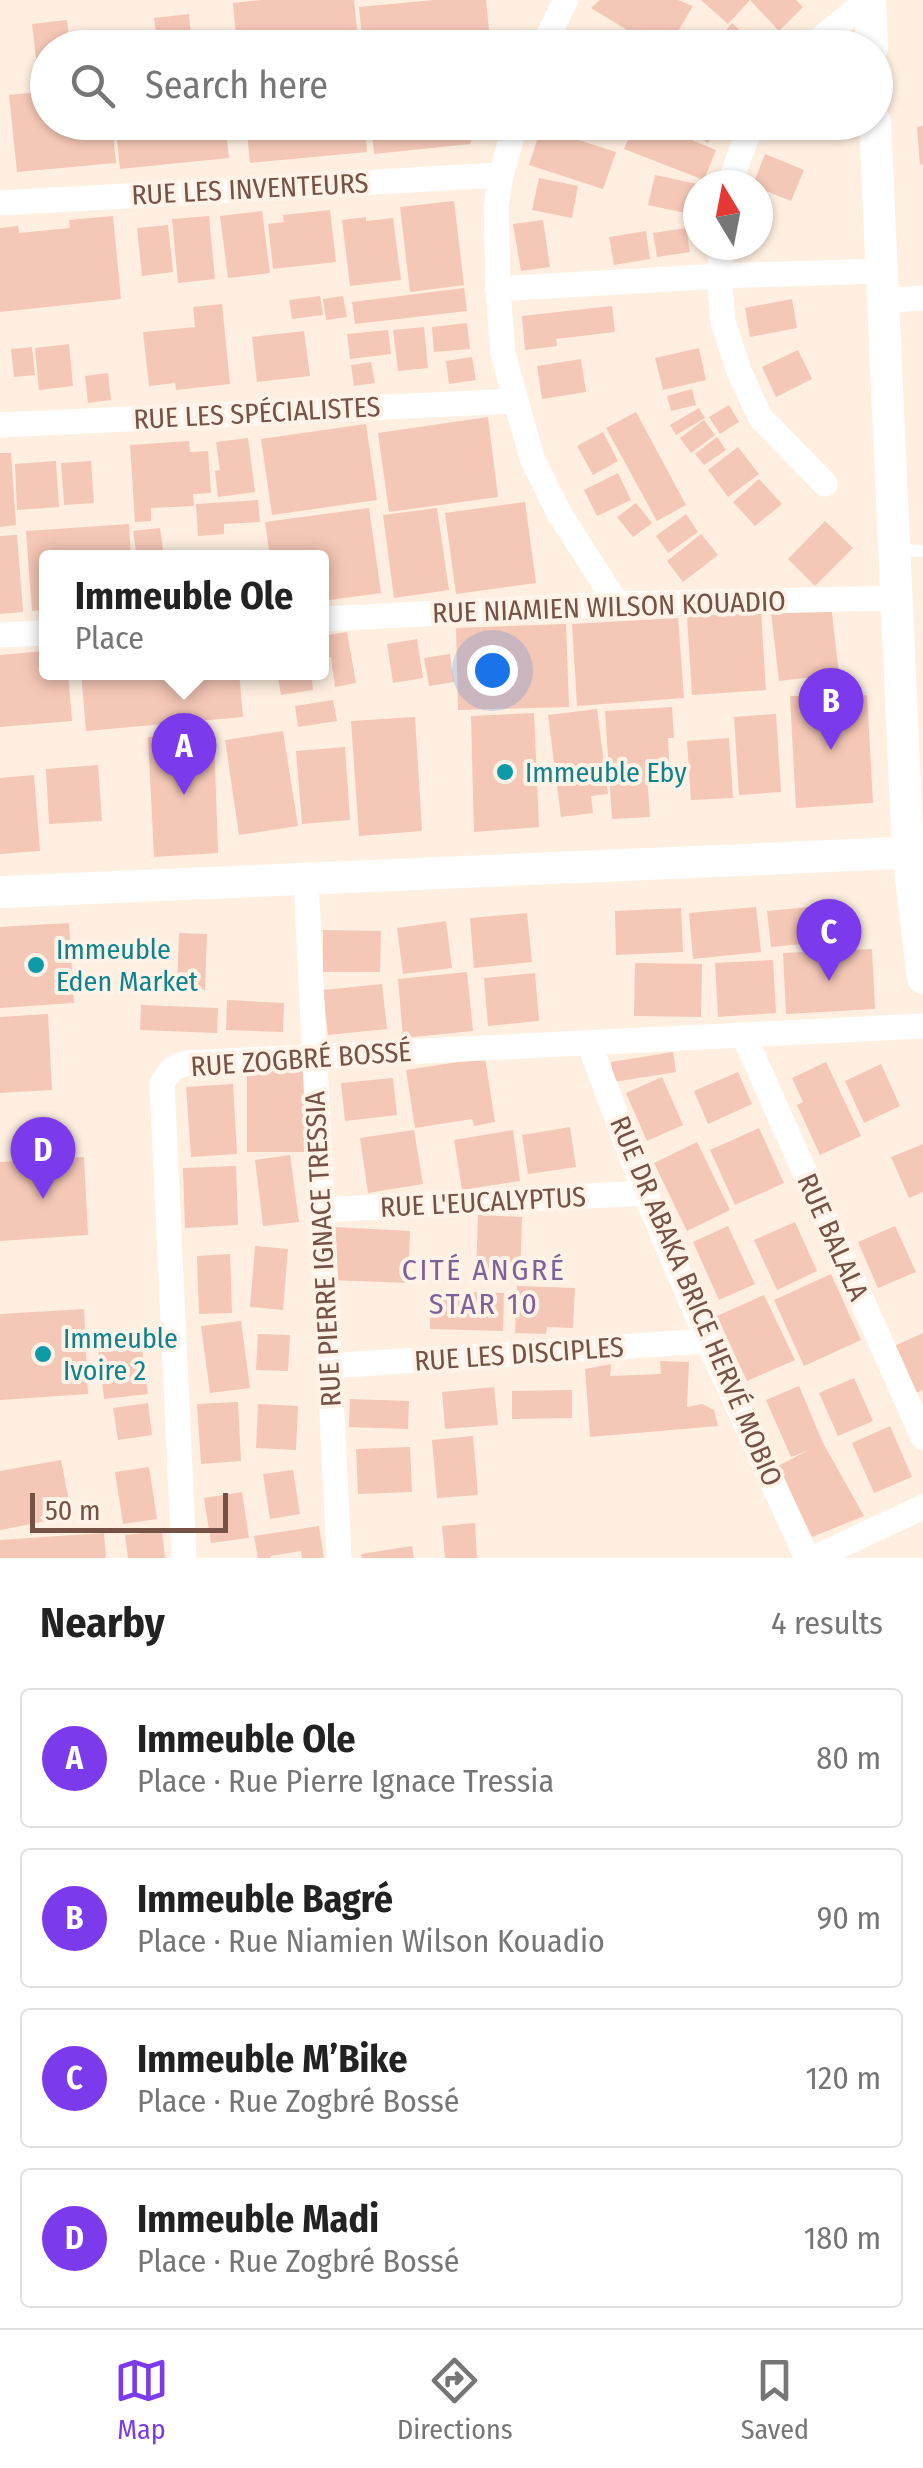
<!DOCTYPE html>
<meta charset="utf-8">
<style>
:root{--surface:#fff;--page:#f6f6f6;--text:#222;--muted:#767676;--line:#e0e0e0;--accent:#7c3aed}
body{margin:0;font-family:"Fira Sans Condensed",sans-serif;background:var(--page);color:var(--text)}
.compass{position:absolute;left:683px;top:170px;width:90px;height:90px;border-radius:50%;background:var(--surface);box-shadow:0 2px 8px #0004;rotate:350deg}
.scale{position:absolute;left:30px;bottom:25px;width:198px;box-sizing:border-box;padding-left:10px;border:5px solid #765146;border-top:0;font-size:28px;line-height:35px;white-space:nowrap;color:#765146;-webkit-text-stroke:8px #fff3e8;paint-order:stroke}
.you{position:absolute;left:492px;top:670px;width:35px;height:35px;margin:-25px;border:8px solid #fff;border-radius:50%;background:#1a73e8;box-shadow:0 0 0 15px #1a73e833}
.badge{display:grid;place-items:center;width:65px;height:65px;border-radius:50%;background:var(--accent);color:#fff;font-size:32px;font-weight:700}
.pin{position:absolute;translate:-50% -82px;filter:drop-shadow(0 2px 5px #0008)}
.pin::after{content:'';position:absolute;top:52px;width:35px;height:30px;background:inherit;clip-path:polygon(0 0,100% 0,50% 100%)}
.popup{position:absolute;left:39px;top:550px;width:290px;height:130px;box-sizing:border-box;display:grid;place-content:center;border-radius:10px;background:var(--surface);filter:drop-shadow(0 2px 8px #0005);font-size:32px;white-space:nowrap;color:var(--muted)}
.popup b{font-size:38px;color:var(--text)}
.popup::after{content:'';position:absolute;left:50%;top:100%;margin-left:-20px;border:20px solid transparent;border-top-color:var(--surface)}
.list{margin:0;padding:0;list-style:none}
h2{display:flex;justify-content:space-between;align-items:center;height:130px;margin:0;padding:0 40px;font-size:42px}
h2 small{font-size:32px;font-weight:400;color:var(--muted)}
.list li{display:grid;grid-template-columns:65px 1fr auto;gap:30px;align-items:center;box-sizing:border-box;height:140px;margin:0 20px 20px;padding:0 20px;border:2px solid var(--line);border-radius:10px}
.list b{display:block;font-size:38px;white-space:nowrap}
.list p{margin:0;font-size:32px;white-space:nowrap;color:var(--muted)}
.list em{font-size:32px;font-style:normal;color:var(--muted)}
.icon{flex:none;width:55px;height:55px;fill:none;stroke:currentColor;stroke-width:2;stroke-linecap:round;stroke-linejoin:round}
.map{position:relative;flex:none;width:923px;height:1558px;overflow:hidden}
.search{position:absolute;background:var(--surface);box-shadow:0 2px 8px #0004;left:30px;right:30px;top:30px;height:110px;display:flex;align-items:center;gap:25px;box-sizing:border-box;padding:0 35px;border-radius:55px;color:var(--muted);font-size:38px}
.sheet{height:770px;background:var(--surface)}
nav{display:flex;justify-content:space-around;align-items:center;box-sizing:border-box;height:140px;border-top:2px solid var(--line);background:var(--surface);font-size:28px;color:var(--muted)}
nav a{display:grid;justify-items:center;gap:5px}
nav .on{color:var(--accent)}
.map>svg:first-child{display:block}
.building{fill:#f5c7b6}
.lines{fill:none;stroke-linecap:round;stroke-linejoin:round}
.service{stroke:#fff;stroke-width:12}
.minor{stroke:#fff;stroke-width:25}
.tertiary{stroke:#fff;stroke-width:32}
.culture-dot{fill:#0f9aa8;stroke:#fff3e8;stroke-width:4}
.labels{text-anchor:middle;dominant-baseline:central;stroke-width:8;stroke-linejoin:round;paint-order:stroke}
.street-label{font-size:28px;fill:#765146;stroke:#fff3e8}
.culture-label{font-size:28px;fill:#0d838f;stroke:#fff3e8;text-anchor:start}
.neighbourhood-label{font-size:30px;letter-spacing:2.5px;fill:#80609a;stroke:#fff3e8}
</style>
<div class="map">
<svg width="923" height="1558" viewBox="0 0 923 1558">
<rect width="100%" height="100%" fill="#feefe0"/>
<!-- building -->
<g class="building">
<path d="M261,0H354L359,48H237L233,3Z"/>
<path d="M434,0H486L491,48H363L359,7Z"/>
<path d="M600,0H678L693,6L668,48H657L591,8Z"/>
<path d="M701,0H796L803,7L779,31L750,0L728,24Z"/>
<path d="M189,14L192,48H158L154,18Z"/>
<path d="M67,20L70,48H48V66L37,67L32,24Z"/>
<path d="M732,23L759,48H711Z"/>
<path d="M48,91V122H112L116,163L17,172L9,95Z"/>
<path d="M115,122H225L229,158L120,169Z"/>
<path d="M246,122H365L367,152L250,163Z"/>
<path d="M371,122H478L470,144L374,154Z"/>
<path d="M635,122H647L716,150L704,180L624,149Z"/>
<path d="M675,122H720L708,143Z"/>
<path d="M923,126V164L920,165L917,127Z"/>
<path d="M541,128L616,152L603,189L529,165Z"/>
<path d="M765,154L804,170L791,201L758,188V185H753Z"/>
<path d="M655,175L697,184L690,214L648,205Z"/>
<path d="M539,178L578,186L572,218L532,210Z"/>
<path d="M454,201L464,285L410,292L400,207Z"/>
<path d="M330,210L336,262L273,269L268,224L284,222L283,215Z"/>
<path d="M262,211L270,273L228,278L220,216Z"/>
<path d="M113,216L121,299L0,312V228L18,226L19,233L70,228L69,220Z"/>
<path d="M209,216L215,279L178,283L172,219Z"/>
<path d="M366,217V221L393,218L401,280L350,286L342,220Z"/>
<path d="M543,220L550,267L521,271L513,224Z"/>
<path d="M168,225L173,272L142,276L137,228Z"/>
<path d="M686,228L690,252L657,257L653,233Z"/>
<path d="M646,231L650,259L614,265L609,237Z"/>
<path d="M464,288L467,311L355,324L352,302Z"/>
<path d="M320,296L323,315L292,319L289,300Z"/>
<path d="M343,296L347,317L326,320L323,299Z"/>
<path d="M792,299L797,328L750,337L745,308Z"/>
<path d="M222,304L230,384L176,390L175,383L149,386L143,332L195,327L193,307Z"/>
<path d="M612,306L615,332L556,339L557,346L525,350L522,316Z"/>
<path d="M467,323L470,349L434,352L432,327Z"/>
<path d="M424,327L428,368L398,371L393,330Z"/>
<path d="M388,330L391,354L350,359L347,334Z"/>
<path d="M304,331L310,376L257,382L252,337Z"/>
<path d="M69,344L73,386L39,390L35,348Z"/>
<path d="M32,347L35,375L14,377L11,349Z"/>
<path d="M699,348L706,380L663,390L655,358Z"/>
<path d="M798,350L812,379L776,397L762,367Z"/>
<path d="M472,357L476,380L449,384L446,361Z"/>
<path d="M581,359L586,392L542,399L537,366Z"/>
<path d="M371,362L375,383L354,386L351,365Z"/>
<path d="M108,373L111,400L88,403L85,376Z"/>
<path d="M692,389L696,405L671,411L667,396Z"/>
<path d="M729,405L739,422L720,434L709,417Z"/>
<path d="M699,408L705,418L676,435L670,425Z"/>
<path d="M636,412L686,505L657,521L606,428Z"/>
<path d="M488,417L498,497L389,512L378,433Z"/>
<path d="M704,420L715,435L691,453L680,438Z"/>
<path d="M366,424L377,500L272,515L261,439Z"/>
<path d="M603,432L618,461L593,475L577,446Z"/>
<path d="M717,437L726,450L704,465L695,454Z"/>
<path d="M248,438L255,492L218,497L215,471L220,470L216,442Z"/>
<path d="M189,441L190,452L208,451L211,493L193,494L194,506L151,508V521L135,522L130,445Z"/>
<path d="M738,447L759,474L728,497L708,470Z"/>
<path d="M0,453H11L16,525L0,527Z"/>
<path d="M56,461L59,507L17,510L15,464Z"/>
<path d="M91,461L94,503L64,505L61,463Z"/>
<path d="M618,473L631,500L597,516L584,490Z"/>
<path d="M759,479L782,504L755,526L733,502Z"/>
<path d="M258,500L260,522L224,524V534L198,536L196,504Z"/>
<path d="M525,502L536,583L456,594L445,513Z"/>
<path d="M636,503L652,523L633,537L617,517Z"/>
<path d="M369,508L381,593L322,601V558H270L265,522Z"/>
<path d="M437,508L449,590L394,598L383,515Z"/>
<path d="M686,514L698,532L668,553L656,536Z"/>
<path d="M825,521L853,548L815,586L788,559Z"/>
<path d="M129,524L131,558H46V610L32,611L26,531Z"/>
<path d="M160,528L164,558H137L133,531Z"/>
<path d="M701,534L718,555L683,582L667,561Z"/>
<path d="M17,535L23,612L0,614V536Z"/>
<path d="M831,605L839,674L779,681L771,612Z"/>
<path d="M761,611L766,690L692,695L687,617Z"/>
<path d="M678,618L684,698L577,706L572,624Z"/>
<path d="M566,624L569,707L458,710L456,628Z"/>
<path d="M347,632L356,683L335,687L331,657L322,658V636Z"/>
<path d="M417,639L423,678L393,683L387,644Z"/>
<path d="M46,651V672H68L72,721L0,727V655Z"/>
<path d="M450,654L454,682L429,686L424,658Z"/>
<path d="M81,672H239L243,717L86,731Z"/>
<path d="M277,672H311L313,690L281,695Z"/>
<path d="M867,695L873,803L796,808L790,696Z"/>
<path d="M333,700L337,721L298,727L295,706Z"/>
<path d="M672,707L674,738H668L669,761L652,762L653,775H647L650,817L612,819L605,711Z"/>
<path d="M597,709L608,794L591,796L593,813L561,817L548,715Z"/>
<path d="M534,713L539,827L474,832L471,716Z"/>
<path d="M776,714L781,792L739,795L734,717Z"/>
<path d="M415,717L422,831L359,836L351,721Z"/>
<path d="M283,731L298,826L239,835L225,740Z"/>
<path d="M214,734L218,853L154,857L148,737Z"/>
<path d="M729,738L733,798L691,800L687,741Z"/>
<path d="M345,747L350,820L302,824L296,751Z"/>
<path d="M98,765L102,821L49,824L46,769Z"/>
<path d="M34,775L40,851L0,854V778Z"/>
<path d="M820,906L824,942L771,947L767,911Z"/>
<path d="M756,907L761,952L693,959L689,913Z"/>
<path d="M681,908L683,952L616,955L615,911Z"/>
<path d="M527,913L532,962L474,968L470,918Z"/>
<path d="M446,921L452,968L403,974L397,928Z"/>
<path d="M69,923L74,1003L0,1008V927Z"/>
<path d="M323,930L381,931L380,972H323Z"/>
<path d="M179,933L207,934L205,990L177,989Z"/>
<path d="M872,949L875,1009L786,1014L783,953Z"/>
<path d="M773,960L776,1013L718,1017L715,963Z"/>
<path d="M635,963L702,964L701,1017L634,1016Z"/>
<path d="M467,972L473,1031L403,1038L398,979Z"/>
<path d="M535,973L539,1021L488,1026L484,978Z"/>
<path d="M382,984L387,1029L328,1035L323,990Z"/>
<path d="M227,1000L284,1003L283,1032L226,1030Z"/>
<path d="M141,1005L218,1008L217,1033L140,1030Z"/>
<path d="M48,1014L52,1090L0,1093V1017Z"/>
<path d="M673,1052L676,1072L614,1082L611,1062Z"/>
<path d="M485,1058L495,1122L474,1126L472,1119L415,1128L406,1070Z"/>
<path d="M826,1062L861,1136L820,1155L797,1105L803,1102L792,1078Z"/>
<path d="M881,1064L900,1106L864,1123L845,1081Z"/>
<rect x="247" y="1071" width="58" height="81"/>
<path d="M738,1072L752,1104L708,1124L694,1091Z"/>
<path d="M662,1077L683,1125L647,1141L626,1093Z"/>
<path d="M393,1078L397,1115L345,1121L341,1083Z"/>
<path d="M233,1084L237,1154L191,1157L186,1087Z"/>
<path d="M570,1127L576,1167L528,1174L522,1135Z"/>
<path d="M759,1128L784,1183L735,1205L710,1150Z"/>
<path d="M414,1130L423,1184L368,1193L360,1138Z"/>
<path d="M513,1130L520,1181L462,1190L454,1140Z"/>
<path d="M697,1142L730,1210L687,1231L654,1163Z"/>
<path d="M923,1144V1192L909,1198L891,1157Z"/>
<path d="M290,1155L299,1222L263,1226L255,1160Z"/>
<path d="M84,1157L88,1235L0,1241V1162Z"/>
<path d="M236,1166L238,1225L185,1228L183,1168Z"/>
<path d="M478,1215L522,1217L520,1279L476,1277Z"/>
<path d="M795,1222L817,1271L777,1290L754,1240Z"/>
<path d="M728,1226L755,1284L719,1300L693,1242Z"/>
<path d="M895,1226L916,1272L878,1288L858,1242Z"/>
<path d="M334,1227L410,1231L408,1283L331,1280Z"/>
<path d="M255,1246L288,1249L283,1310L250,1307Z"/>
<path d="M230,1254L232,1313L199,1314L197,1256Z"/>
<path d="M831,1274L861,1340L804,1366L774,1300Z"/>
<path d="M517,1286L575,1288L573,1328L547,1327L546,1334L515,1333Z"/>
<path d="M431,1291L504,1293L503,1331L430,1329Z"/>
<path d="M764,1295L795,1360L747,1381L717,1316Z"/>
<path d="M84,1309L88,1394L0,1400V1314Z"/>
<path d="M241,1321L250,1388L210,1393L201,1326Z"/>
<path d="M140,1333L148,1394L104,1399L97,1338Z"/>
<path d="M923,1333V1390L911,1395L890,1348Z"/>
<path d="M258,1334L290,1335L288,1371L256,1370Z"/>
<path d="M660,1361L689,1362L687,1407L702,1404L714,1410L718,1426L590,1437L585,1369L611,1364L610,1376L661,1374Z"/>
<path d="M854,1378L873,1421L838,1436L819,1393Z"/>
<path d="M799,1386L823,1443L864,1516L812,1537L778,1466L809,1450L791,1457L766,1400Z"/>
<path d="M494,1387L498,1425L445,1429L442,1392Z"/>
<path d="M572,1390V1418L512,1419V1391Z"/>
<path d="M350,1399L409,1401L408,1429L349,1427Z"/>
<path d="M238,1402L241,1461L201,1464L197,1404Z"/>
<path d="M148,1403L152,1435L118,1440L113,1408Z"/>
<path d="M258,1404L298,1406L296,1450L256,1448Z"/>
<path d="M890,1426L912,1477L874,1493L852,1443Z"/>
<path d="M473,1436L478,1495L437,1498L432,1440Z"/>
<path d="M410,1447L412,1492L358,1494L356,1449Z"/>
<path d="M61,1460L72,1516L0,1530V1471Z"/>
<path d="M149,1467L157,1519L123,1524L115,1472Z"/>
<path d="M293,1470L300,1514L270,1519L263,1474Z"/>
<path d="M242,1492L249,1538L211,1543L204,1498Z"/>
<path d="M475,1523L477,1558H445L442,1526Z"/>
<path d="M319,1526L324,1558H302L301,1551L270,1556L271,1558H258L254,1536Z"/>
<path d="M162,1531L165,1558H128L125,1535Z"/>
<path d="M104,1533L106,1558H0V1540Z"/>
<path d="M412,1546L414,1558H362L361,1554Z"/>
</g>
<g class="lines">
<!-- service -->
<path class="service" d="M897,550L923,551"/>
<!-- minor -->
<g class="minor">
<path d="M542,48L566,0"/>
<path d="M809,48L868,0"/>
<path d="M516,122L501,175L496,206L498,289L503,354L532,458L559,513L617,604"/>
<path d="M729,185L752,122"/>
<path d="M0,203L501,175"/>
<path d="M722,245L719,276L723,322L739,371L760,417L825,484"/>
<path d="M498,289L719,276L880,271"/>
<path d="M881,301L923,298"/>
<path d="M0,425L515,401"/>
<path d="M322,619L617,604L896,598"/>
<path d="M0,635L46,633"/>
<path d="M306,879L339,1558"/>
<path d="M744,1036L923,1437"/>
<path d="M589,1043L645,1193L708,1341L807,1558"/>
<path d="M321,1210L645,1193"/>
<path d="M329,1366L708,1341"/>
<path d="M184,1558L162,1083L172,1069L186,1063L923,1026"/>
<path d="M814,1558L923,1507"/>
</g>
<!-- tertiary -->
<g class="tertiary">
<path d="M870,0L872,48"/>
<path d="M875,122L908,853L923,978"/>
<path d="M0,892L923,852"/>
</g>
</g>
<!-- markers -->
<g class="culture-dot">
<circle cx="505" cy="772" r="10"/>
<circle cx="36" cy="965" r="10"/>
<circle cx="43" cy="1354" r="10"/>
</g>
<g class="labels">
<!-- street labels -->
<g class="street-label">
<text transform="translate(250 189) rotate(-3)">RUE LES INVENTEURS</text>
<text transform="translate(257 413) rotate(-3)">RUE LES SPÉCIALISTES</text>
<text transform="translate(609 607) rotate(-2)">RUE NIAMIEN WILSON KOUADIO</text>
<text transform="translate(301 1059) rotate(-4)">RUE ZOGBRÉ BOSSÉ</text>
<text transform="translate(483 1202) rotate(-3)">RUE L'EUCALYPTUS</text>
<text transform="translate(833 1237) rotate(66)">RUE BALALA</text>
<text transform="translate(323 1249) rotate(-93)">RUE PIERRE IGNACE TRESSIA</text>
<text transform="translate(696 1301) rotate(67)">RUE DR ABAKA BRICE HERVÉ MOBIO</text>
<text transform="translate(519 1354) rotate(-4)">RUE LES DISCIPLES</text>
</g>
<!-- culture labels -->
<g class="culture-label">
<text x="525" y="772">Immeuble Eby</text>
<text x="56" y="949">Immeuble<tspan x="56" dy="32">Eden Market</tspan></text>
<text x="63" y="1338">Immeuble<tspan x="63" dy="32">Ivoire 2</tspan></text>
</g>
<!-- neighbourhood labels -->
<g class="neighbourhood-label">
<text x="484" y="1270">CITÉ ANGRÉ<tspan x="484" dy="34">STAR 10</tspan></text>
</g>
</g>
</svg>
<svg class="compass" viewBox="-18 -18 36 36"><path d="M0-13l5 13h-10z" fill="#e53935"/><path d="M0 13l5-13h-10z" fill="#767676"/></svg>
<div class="scale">50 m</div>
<div class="you"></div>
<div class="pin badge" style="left:184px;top:795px">A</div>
<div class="popup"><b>Immeuble Ole</b>Place</div>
<div class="pin badge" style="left:831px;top:750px">B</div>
<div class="pin badge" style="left:829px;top:981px">C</div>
<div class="pin badge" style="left:43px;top:1199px">D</div>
<div class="search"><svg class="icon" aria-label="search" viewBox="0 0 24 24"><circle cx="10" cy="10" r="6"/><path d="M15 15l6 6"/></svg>Search here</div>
</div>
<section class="sheet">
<h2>Nearby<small>4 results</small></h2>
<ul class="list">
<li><span class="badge">A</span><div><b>Immeuble Ole</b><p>Place · Rue Pierre Ignace Tressia</p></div><em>80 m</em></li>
<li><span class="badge">B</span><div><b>Immeuble Bagré</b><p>Place · Rue Niamien Wilson Kouadio</p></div><em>90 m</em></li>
<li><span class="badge">C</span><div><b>Immeuble M’Bike</b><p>Place · Rue Zogbré Bossé</p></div><em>120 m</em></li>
<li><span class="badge">D</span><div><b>Immeuble Madi</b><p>Place · Rue Zogbré Bossé</p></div><em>180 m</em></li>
</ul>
</section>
<nav>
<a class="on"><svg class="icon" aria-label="map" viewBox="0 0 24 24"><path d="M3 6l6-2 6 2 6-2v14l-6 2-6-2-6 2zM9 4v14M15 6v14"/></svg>Map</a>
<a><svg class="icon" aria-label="directions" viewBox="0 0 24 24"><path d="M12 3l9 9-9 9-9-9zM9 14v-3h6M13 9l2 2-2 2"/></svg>Directions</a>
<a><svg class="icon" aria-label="saved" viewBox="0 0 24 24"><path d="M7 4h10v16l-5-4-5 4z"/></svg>Saved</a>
</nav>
